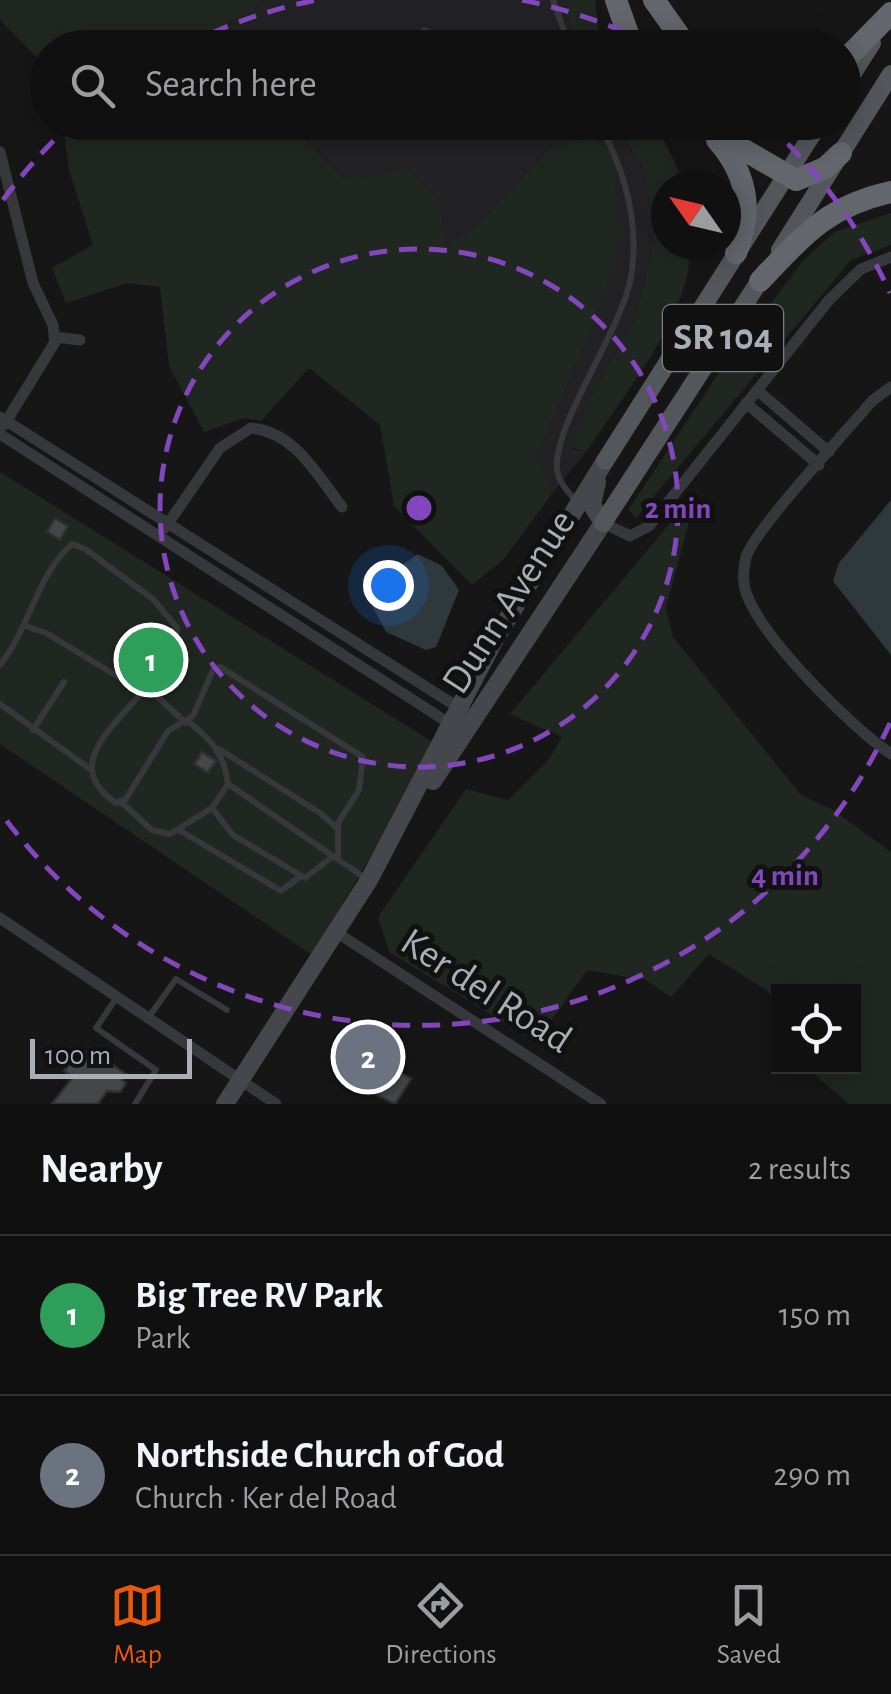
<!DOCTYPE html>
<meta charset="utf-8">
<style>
:root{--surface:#101011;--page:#1e1e1f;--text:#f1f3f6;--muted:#9c9d9f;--line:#303031;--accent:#ea580c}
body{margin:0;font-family:"Alegreya Sans",sans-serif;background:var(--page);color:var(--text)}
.controls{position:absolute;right:30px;bottom:30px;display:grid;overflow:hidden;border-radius:0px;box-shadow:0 5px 25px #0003}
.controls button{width:90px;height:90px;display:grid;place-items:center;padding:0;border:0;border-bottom:2px solid var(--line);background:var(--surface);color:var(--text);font:50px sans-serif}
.compass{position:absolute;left:651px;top:170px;width:90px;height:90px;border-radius:50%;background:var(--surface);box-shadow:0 5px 25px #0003;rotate:304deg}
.scale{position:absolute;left:30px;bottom:25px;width:162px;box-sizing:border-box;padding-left:10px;border:5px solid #a9aeb6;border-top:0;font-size:28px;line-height:35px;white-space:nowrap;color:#a9aeb6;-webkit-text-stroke:8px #111112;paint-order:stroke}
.you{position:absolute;left:388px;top:585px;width:35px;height:35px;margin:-25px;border:8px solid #fff;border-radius:50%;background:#1a73e8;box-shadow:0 0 0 15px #1a73e833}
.badge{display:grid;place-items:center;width:65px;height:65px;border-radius:50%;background:var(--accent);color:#fff;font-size:32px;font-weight:700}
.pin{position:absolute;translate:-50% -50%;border:5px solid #fff;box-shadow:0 2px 10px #0006}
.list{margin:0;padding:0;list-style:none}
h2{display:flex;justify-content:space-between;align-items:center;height:130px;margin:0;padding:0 40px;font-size:42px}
h2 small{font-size:32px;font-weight:400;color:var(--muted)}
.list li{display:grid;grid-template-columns:65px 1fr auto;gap:30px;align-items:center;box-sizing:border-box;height:160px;padding:0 40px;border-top:2px solid var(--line)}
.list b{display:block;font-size:38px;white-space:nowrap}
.list p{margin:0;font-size:32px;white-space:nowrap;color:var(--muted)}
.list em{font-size:32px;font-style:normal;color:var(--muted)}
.icon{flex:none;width:55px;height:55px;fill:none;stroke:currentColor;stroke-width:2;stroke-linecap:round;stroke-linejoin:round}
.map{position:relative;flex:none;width:891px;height:1104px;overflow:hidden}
.search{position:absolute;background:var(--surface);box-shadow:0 5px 25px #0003;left:30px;right:30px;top:30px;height:110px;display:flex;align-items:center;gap:25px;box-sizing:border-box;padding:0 35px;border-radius:55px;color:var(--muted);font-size:38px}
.sheet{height:450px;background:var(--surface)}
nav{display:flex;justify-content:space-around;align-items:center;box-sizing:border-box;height:140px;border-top:2px solid var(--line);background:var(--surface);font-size:28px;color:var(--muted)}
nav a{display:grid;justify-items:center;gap:5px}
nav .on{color:var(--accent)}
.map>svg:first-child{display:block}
.built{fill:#222224}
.green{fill:#202720}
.water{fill:#2f383c}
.building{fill:#45464a;stroke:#303033;stroke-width:2.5}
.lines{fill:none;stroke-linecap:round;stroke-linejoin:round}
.service{stroke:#37383c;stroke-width:6}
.minor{stroke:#37383c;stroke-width:11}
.secondary{stroke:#45474c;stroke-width:18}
.primary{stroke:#53565b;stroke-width:18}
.motorway{stroke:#63676d;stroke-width:22}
.ring{fill:none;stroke:#8446bd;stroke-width:5;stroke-dasharray:18 12}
.labels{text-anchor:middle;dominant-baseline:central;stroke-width:10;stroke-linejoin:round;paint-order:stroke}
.shield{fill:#111112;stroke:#7b7f85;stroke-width:2.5}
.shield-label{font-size:38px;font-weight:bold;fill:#a9aeb6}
.street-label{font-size:40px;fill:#a9aeb6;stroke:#111112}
.centre{fill:#8446bd;stroke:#111112;stroke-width:5}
.ring-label{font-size:30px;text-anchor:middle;font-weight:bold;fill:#8446bd;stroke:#111112;stroke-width:10;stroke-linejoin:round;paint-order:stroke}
</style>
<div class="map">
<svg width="891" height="1104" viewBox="0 0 891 1104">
<rect width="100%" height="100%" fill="#161617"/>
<!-- built -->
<g class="built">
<path d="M259,0H566L576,47L214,48L226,24L254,12Z"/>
<path d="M288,123H616L645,172L654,239L636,317L592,395L573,449L587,451L551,495L538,454L602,303L548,149L474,229L447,244L438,199L346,180Z"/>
</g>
<!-- green -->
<g class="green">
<path d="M0,0H259L254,12L226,24L214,47L48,48L47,68L0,20Z"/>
<path d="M566,0H595L599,34L608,47H576Z"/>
<path d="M63,123H288L346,180L407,169L438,199L447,244L474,229L548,149L595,138L611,153L621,235L602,303L538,454L551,495L504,559L472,585L394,506L380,425L309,368L261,421L244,418L204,432L169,366L160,287L127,283L66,303L52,268L93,245L69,170Z"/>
<path d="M616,123H656L685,185H666V245H690C694,311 622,397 587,451L572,448L592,395L636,317L654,239L645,172Z"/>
<path d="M891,213V245L851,260L636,518L629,509L716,377L802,262L834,232Z"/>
<path d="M0,472L431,741L396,814L312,955L0,744Z"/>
<path d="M697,491L666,608L673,637L801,795L833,810L891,852V1104H849L806,1067L854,1066V992H778V1017L769,992L709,954L671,997L646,980L587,970L536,1042L389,952L378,917L466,789L508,800L549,759L562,737L510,714Z"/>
</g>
<!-- water -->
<g class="water">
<path d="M891,500V655L833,581L839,563Z"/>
<path d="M418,554L442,566L459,590L436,647L426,650L386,632L369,600L379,581Z"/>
</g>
<!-- building -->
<g class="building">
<path d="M55,518L68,526L60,540L47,532Z"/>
<path d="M202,752L216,761L208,773L194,764Z"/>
<path d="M343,1033L369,1050L378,1036L397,1048L370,1090L348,1076L355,1064L332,1049Z"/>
<path d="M89,1049L126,1074L122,1080L126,1083L120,1092L107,1091L98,1104H52L73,1077L64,1071L72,1059L79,1064Z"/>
<path d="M390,1066L411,1079L395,1104L373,1093Z"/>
</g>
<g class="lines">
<!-- service -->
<g class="service">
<path d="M553,0L570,48"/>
<path d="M424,30L468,48"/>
<path d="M577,502C569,493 559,483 557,470C552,426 622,330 631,277C640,222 625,170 598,122"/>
<path d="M26,626L46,633L145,693"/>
<path d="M0,665C29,629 38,573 72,544L85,549L153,599L177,628C175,695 38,750 116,803L125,800L168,731L193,716L213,670L220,667L363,757L359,790L338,823V859"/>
<path d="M149,689L186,723"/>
<path d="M0,704L90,769"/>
<path d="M33,730L64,682"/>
<path d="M219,749L320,813L337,828"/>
<path d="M228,784L368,880"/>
<path d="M120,801L152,830L170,834L212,808L228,784C224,753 212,741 188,721"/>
<path d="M212,808L233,835L305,878L333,856"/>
<path d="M179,830L281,891L301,876"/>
<path d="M117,997L96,1028L156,1070L135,1104"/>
<path d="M148,1018L176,979L227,1010"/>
</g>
<!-- minor -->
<g class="minor">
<path d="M0,152L33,283L53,325L55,342L4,425"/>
<path d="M54,337L80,340"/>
<path d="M891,387L872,401C847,431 755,529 746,557C743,570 742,583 747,595C764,640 851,727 891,754"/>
<path d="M757,390L829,452"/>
<path d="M746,403L819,465"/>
<path d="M0,417L475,718"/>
<path d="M0,434L455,727"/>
<path d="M603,523L630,536L649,526L829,300L861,269L891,257"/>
<path d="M165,528L220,448L251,428C295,432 317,475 342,507"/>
<path d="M0,918L276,1104"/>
<path d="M336,932L601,1104"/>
</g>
<!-- secondary -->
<g class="secondary">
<path d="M433,781L603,523L592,505L597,482"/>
<path d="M225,1104L369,880L495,639L605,461"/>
</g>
<!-- primary -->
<g class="primary">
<path d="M844,87L872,43"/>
<path d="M780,250L891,74"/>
<path d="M605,461L820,122"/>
<path d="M603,523L766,271"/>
</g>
<!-- motorway -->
<g class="motorway">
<path d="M616,0L633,48"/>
<path d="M654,0L688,48"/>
<path d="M844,61L891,13"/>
<path d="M696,122L796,180L825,168L841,153"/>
<path d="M717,140C748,175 753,210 736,253"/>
<path d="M760,281C803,236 827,206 891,192"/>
</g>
</g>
<!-- distance rings -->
<g class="ring">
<circle cx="419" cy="508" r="259"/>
<path d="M890 723A518 518 0 0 1 3 816M3 200A518 518 0 0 1 72 123M184 46A518 518 0 0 1 316 0M522 0A518 518 0 0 1 654 46M766 123A518 518 0 0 1 890 293"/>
</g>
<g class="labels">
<!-- shield labels -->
<rect class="shield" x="663" y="305" width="120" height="66" rx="8"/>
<g class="shield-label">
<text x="723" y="338">SR 104</text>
</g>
<!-- street labels -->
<g class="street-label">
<text transform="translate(509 602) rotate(-57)">Dunn Avenue</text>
<text transform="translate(486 991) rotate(33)">Ker del Road</text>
</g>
</g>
<circle cx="419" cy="508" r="15" class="centre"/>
<g class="ring-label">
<text x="678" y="518">2 min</text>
<text x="785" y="885">4 min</text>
</g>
</svg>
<div class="controls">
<button><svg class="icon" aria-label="locate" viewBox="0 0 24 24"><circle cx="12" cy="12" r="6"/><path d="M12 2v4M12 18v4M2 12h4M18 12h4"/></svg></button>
</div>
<svg class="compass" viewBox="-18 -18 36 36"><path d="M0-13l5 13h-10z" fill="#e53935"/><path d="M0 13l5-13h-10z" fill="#9c9d9f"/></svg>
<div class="scale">100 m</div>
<div class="you"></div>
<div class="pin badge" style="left:151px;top:660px;background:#2e9e5b">1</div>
<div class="pin badge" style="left:368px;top:1057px;background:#6b7280">2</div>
<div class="search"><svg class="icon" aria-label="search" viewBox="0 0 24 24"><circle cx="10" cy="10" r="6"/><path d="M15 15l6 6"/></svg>Search here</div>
</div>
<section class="sheet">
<h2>Nearby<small>2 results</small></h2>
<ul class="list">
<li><span class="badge" style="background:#2e9e5b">1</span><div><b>Big Tree RV Park</b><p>Park</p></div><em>150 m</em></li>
<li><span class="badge" style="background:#6b7280">2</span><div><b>Northside Church of God</b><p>Church · Ker del Road</p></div><em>290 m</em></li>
</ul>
</section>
<nav>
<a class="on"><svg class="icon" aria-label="map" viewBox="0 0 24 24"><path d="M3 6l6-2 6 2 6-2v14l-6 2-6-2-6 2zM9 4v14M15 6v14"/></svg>Map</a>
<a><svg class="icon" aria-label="directions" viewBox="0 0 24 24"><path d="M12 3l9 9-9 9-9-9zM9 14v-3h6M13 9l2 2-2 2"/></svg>Directions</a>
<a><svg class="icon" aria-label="saved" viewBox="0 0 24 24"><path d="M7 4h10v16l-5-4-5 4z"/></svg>Saved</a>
</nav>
